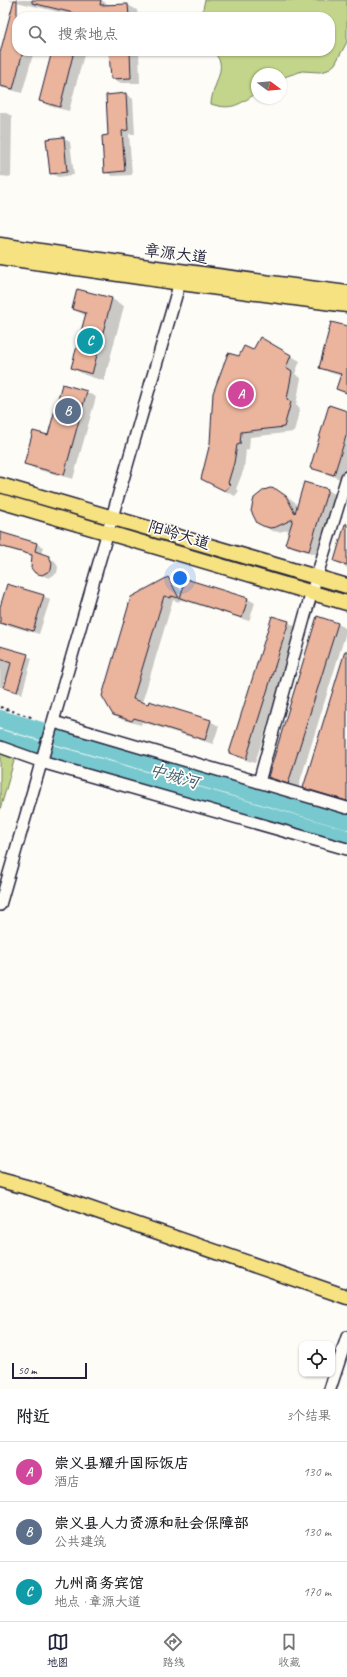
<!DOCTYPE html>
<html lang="zh">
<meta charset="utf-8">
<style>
:root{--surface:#fff;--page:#f2f2f2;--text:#202124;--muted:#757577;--line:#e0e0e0;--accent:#22223b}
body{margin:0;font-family:Caveat,"LXGW WenKai TC",sans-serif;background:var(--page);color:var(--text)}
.controls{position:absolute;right:12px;bottom:12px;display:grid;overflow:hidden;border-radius:8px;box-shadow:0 1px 3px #0004}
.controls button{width:36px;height:36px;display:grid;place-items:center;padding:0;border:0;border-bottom:1px solid var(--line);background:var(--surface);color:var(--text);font:20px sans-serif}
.compass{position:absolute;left:251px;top:68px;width:36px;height:36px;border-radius:50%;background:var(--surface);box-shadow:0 1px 3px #0004;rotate:106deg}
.scale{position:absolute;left:12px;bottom:10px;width:75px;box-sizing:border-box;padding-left:4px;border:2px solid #22223b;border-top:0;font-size:11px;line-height:14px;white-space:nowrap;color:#22223b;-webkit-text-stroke:3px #fdfcf7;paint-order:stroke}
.you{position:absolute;left:180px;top:578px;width:14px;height:14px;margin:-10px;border:3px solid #fff;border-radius:50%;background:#1a73e8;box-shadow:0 0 0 6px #1a73e833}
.badge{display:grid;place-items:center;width:26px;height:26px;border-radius:50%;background:var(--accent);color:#fff;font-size:13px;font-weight:700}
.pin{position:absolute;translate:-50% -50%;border:2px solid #fff;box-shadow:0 1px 4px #0006}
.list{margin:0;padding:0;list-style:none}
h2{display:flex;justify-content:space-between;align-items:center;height:52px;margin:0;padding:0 16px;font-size:17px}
h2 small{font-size:13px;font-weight:400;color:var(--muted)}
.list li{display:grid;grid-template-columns:26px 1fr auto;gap:12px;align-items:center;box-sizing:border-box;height:60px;padding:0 16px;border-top:1px solid var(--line)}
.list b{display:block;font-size:15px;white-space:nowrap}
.list p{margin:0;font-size:13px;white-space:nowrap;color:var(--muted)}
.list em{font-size:13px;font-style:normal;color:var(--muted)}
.icon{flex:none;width:22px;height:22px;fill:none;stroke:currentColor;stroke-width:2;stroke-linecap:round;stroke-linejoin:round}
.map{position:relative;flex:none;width:347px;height:1389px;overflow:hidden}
.search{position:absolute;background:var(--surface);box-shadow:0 1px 3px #0004;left:12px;right:12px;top:12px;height:44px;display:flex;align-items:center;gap:10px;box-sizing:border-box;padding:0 14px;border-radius:16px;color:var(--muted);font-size:15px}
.sheet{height:232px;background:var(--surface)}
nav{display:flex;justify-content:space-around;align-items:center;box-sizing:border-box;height:56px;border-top:1px solid var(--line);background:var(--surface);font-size:11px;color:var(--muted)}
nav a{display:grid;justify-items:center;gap:2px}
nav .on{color:var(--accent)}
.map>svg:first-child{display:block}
.green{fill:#c2d58a;stroke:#727c62}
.shadow{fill:#0003}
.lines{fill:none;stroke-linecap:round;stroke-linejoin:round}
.river{stroke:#78c9cf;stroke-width:18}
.building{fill:#eab49d;stroke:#22223b}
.minor-casing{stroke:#22223b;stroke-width:14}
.major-casing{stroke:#22223b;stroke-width:17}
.path{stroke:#22223b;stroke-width:2;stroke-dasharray:3 3;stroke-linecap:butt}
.minor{stroke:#fdfcf7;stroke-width:11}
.major{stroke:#f7e281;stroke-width:14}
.labels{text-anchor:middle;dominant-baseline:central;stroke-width:3.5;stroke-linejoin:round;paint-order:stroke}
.street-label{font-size:16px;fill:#22223b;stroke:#fdfcf7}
.water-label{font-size:17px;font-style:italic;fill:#405c6f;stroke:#fdfcf7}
</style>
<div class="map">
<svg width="347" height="1389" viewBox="0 0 347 1389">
<rect width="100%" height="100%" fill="#fdfcf7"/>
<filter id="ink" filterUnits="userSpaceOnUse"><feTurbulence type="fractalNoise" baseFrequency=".025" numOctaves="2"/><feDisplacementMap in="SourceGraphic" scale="8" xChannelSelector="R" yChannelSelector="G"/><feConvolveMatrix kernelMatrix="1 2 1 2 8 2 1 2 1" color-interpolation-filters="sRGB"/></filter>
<g filter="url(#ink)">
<!-- green -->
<g class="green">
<path d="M205,0H347V42L335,64L328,70L320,72L302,71L281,78V74H257V93C239,104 233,111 211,104C211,91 223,73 220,62C219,58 215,54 213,51H330V17H201Z"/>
<path d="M0,741L18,747L0,810Z"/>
</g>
<!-- shadow -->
<g class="shadow">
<path d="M8,0H101L111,6L128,5L137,10L138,17H80Z"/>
<path d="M11,14L22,17H17V51H34L22,93L0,87V57Z"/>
<path d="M53,51H85L69,111L49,106L40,101Z"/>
<path d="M110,51H139L140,83H121L112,78Z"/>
<path d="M126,94L133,99L135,134H129L132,175L113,176L105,172L109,136Z"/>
<path d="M0,112H4L12,116L11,177L0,176Z"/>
<path d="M63,138L70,142L74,175L58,177L51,173Z"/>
<path d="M112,299L124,306L104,381L85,375L72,368L86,316L73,309Z"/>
<path d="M347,328V394L337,389L341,376L328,372L320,367Z"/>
<path d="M260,338L300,361L295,374L301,378L296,405L300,408L294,432L250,437L249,449L246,450L244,469L236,489L239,491L235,496L211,484L239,358L253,351Z"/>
<path d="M86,392L96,397L73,479L35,469L26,464Z"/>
<path d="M347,412V468L343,480L321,472L311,467Z"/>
<path d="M305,483L328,490L336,495L318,555L294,548L286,543L291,529L279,532L272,531L264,526L285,495L295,502L297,507Z"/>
<path d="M347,520V568L335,561Z"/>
<path d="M0,533L37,544L43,547L41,554L55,561L58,567L57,573L49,578L36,573L33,556L0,547Z"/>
<path d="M168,579L177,584L183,594L187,580L248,599L255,603L249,621L186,601L180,600L179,602L173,600L142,703L210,721L219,726L213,744L142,722L141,725L123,720L114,715Z"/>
<path d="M8,585L44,596L50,600L39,634L0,623V610Z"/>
<path d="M318,618L338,624L347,629L298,788L278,782L269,777Z"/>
<path d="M288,622L298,628L255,763L239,758L230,753Z"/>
<path d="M0,647L32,658L22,694L0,687Z"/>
<path d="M347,648V803L313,793L304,787Z"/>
</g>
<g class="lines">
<!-- river -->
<g class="river">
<path d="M0,719L347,820"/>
<path d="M0,739L347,839"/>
</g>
</g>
<!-- building -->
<g class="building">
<path d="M14,0H17V51H23L13,89L0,86V53Z"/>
<path d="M32,0H101L100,5L128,4L129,17H90L32,3Z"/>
<path d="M52,51H74L60,107L39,101Z"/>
<path d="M109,51H130L131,78L111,79Z"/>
<path d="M126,93L128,130L122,131L125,171L104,173L102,136L108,135L106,95Z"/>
<path d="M64,137L67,172L50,174L46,139Z"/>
<path d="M77,289L112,298L92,374L71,368L86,313L72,309Z"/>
<path d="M331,322L347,326V393L336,389L341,374L319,368Z"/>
<path d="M260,337L291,355L286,368L292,372L287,399L291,402L284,427L241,432L240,444L237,445L234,463L228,483L230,485L225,491L201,479L210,443L213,393L228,353L239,356L244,346L253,350Z"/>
<path d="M62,384L87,391L64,475L24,464L33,431L48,435Z"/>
<path d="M329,405L347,411V433L334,475L310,468Z"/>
<path d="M304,482L328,489L309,551L285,544L293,519L276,527L270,528L263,526L257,523L251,511L254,498L264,490L270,488L276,489L286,496L295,513Z"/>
<path d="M345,524H347V565L334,561Z"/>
<path d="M0,532L37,543L35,551L49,556L52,563L51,570L42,575L35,573L31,568L32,555L0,546Z"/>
<path d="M168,577L179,598L171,596V598L164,596L133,699L148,704L149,701L211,720L205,740L134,718L132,721L113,715L102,696L131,597Z"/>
<path d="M186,579L248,598L242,618L180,598Z"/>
<path d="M7,584L44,595L33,631L8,623L7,625L0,623V607Z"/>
<path d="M272,616L289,621L246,759L229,753Z"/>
<path d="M317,616L338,623L288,784L268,777Z"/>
<path d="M0,646L28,654L17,692L4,688L11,663L0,659Z"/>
<path d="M345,651H347V801L303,788Z"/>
</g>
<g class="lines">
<defs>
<g id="minor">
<path d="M54,722L347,808"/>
<path d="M0,747L48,764L347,849"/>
<path d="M259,782L305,615L347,477"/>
<path d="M0,905L182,275"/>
<path d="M330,1389L347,1337"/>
</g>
<g id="major">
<path d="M0,245L134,265L347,293"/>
<path d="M0,257L181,283L347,305"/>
<path d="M0,485L347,586"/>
<path d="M0,501L347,603"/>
<path d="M0,1180L30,1188L347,1297"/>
</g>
</defs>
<!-- minor casing -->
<use href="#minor" class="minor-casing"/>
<!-- major casing -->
<use href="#major" class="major-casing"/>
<!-- path -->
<path class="path" d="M0,707L34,718"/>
<!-- minor -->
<use href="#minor" class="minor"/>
<!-- major -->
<use href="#major" class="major"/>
</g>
</g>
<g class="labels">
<!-- street labels -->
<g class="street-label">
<text transform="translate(176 254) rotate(7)">章源大道</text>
<text transform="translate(179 535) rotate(17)">阳岭大道</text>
</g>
<!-- water labels -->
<g class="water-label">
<text transform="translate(174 776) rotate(16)">中城河</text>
</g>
</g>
</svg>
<div class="controls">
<button><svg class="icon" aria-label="locate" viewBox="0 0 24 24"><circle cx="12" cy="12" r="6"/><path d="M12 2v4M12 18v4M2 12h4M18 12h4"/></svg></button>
</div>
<svg class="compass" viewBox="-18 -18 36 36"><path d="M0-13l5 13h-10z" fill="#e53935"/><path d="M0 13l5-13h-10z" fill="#757577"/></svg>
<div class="scale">50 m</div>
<div class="you"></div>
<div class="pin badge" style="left:241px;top:394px;background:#d1479c">A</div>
<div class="pin badge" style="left:68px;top:411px;background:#5c6f8a">B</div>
<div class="pin badge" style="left:90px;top:341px;background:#0f9aa8">C</div>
<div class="search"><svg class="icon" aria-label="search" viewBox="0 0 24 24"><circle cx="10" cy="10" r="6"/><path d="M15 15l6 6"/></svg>搜索地点</div>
</div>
<section class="sheet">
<h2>附近<small>3个结果</small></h2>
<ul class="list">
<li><span class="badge" style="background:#d1479c">A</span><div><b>崇义县耀升国际饭店</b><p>酒店</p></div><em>130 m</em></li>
<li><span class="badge" style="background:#5c6f8a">B</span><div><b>崇义县人力资源和社会保障部</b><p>公共建筑</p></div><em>130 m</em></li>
<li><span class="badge" style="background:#0f9aa8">C</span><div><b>九州商务宾馆</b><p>地点 · 章源大道</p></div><em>170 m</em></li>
</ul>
</section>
<nav>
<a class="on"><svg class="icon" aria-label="map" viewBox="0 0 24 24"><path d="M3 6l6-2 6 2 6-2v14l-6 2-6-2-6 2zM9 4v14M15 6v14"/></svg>地图</a>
<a><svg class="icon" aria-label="directions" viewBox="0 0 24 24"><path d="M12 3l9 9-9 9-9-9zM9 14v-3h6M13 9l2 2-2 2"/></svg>路线</a>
<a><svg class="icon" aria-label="saved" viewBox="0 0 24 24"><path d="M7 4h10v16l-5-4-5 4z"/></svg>收藏</a>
</nav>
